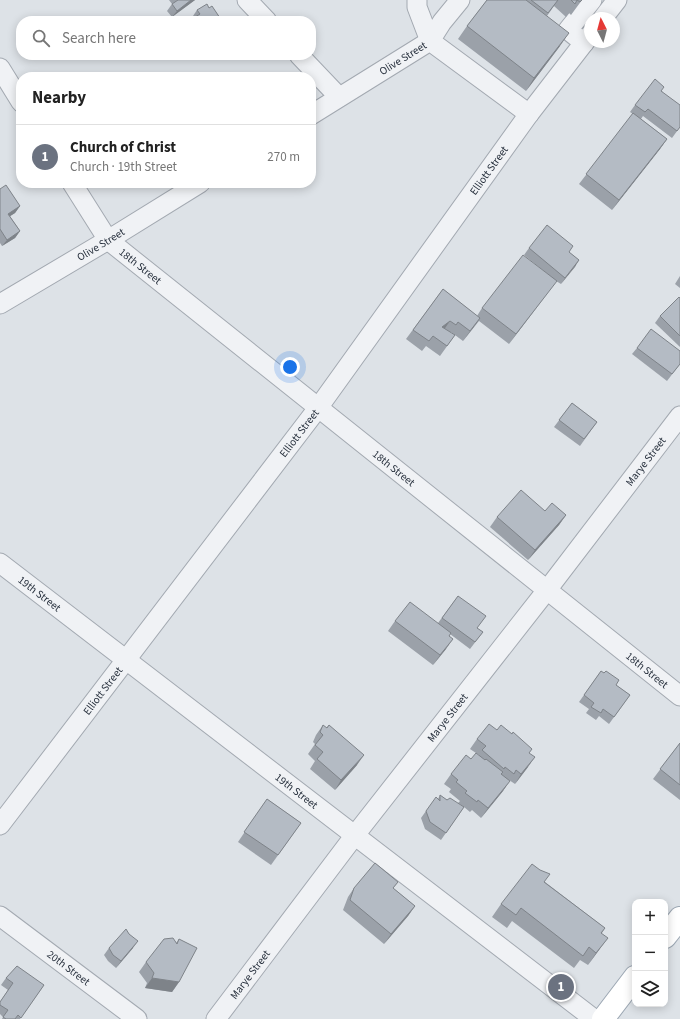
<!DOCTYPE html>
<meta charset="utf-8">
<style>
:root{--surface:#fff;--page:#f6f6f6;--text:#222;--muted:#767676;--line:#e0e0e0;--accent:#db2777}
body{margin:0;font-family:"Source Sans 3",sans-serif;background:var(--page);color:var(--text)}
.controls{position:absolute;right:12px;bottom:12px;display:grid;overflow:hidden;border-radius:8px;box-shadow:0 2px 10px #0003}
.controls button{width:36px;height:36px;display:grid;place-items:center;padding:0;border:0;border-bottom:1px solid var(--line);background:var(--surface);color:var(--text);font:20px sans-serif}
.compass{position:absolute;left:584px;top:12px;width:36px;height:36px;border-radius:50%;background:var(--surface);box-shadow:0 2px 10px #0003;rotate:354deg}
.you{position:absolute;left:290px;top:367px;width:14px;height:14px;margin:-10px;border:3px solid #fff;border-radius:50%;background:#1a73e8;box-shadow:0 0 0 6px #1a73e833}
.badge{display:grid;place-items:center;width:26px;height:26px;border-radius:50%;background:var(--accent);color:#fff;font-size:13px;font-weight:700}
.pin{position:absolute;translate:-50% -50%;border:2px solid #fff;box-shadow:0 1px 4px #0006}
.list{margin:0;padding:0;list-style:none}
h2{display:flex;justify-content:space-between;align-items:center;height:52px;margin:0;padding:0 16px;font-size:17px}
h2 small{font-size:13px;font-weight:400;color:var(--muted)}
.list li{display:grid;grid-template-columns:26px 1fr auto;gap:12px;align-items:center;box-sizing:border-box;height:64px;padding:0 16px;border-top:1px solid var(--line)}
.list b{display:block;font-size:15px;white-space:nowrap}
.list p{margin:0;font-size:13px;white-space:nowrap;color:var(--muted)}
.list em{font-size:13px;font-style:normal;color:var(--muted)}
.icon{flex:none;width:22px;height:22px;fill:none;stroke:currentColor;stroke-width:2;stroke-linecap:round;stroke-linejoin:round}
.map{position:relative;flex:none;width:680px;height:1019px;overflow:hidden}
.search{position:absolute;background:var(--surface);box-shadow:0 2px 10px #0003;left:16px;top:16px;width:300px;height:44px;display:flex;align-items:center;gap:10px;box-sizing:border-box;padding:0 14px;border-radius:16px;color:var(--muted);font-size:15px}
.panel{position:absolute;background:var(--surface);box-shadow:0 2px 10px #0003;left:16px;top:72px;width:300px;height:116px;border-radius:16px}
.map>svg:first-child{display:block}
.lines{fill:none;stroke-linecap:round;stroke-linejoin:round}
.minor-casing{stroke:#a3a9b1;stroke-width:21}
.major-casing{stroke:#9ca7b3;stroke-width:24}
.minor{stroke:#f0f2f5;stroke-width:19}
.major{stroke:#fff;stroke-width:22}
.wall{fill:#9ba1a9}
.shaded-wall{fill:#7e8389}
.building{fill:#b4bbc4;stroke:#7e8389}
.labels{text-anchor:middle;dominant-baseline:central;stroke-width:4;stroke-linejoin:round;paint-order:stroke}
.street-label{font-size:11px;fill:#27303d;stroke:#ecf0f5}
</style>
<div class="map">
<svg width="680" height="1019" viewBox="0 0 680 1019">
<rect width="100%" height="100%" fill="#dde2e7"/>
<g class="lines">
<defs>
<g id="minor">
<path d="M247,0L267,21"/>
<path d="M417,0V7L430,41"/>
<path d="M603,18L617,0"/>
<path d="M430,41L442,22L460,0"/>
<path d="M584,43L568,30L592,0"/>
<path d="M299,55L339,97"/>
<path d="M0,68L21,102"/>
<path id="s1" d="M311,115L430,41L529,114"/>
<path id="s2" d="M72,183L108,240L680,696"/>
<path id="s3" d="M0,304L108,240L200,183"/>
<path id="s4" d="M0,563L594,1019"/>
<path id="s5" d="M0,825L318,408L529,114L590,35"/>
<path id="s6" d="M0,916L137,1019"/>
<path id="s7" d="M216,1019L355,835L547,590L680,416"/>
</g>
<g id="major">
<path d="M665,937L680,918"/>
<path d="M603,1019L635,977"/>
</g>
</defs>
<!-- minor casing -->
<use href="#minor" class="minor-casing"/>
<!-- major casing -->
<use href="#major" class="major-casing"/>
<!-- minor -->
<use href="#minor" class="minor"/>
<!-- major -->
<use href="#major" class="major"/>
</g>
<!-- wall -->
<g class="wall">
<path d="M169,0H195L172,17L167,11L172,4Z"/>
<path d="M487,0H582L571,15L569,13L566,17L554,6L547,16L560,46L526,91L458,39L467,26Z"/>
<path d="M209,8L194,18L193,16L197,10Z"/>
<path d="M662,91L680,127L672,138L643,116L641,119L667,139L660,149L612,210L579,184L633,114L630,112L635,105Z"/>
<path d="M0,189L20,206L15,213L10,216L20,231L15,238L2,246L0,243Z"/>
<path d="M529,248L569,252L579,260L561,284L556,281L509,344L479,321L463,341L451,332V333L455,335L440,356L426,346L422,351L406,339L443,289L477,316L482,308L550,276L524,255Z"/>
<path d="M680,276V288L675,284Z"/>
<path d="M680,298V347L655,323L660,316Z"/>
<path d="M637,348L680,364L667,381L632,354Z"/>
<path d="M572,403L597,422L580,446L554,427Z"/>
<path d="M545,511L566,515L559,525L528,560L490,527L497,517Z"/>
<path d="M458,596L477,628L483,632L470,649L450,634L449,636L446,649L433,665L388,631L395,621L438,623Z"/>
<path d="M601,671L616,685L630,695L609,724L599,716L596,720L586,713L589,709L579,702Z"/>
<path d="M323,725L326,728L329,725L357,765L335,790L310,769L315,761L308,754L315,744L313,742L316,735Z"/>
<path d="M477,739L529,753L528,767L515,784L509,780L503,791L481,818L472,810L470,812L464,807L441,840L425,829L421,818L426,811L438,799L440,795L447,800L463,806L458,803L460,801L449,792L451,789L444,784L451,774L471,759L479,755L470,749Z"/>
<path d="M680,743V800L653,779Z"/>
<path d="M267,799L301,823L271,865L238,842Z"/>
<path d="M398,882L393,888L415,906L408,916L384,944L343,910L348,897L354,888Z"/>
<path d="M545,882L605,928L602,933L599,950L588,965L580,960L574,968L512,921L507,928L492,917L501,904Z"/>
<path d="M179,939V982L172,992L145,988L147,983L139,972L146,962L176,943Z"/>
<path d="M109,948H133L116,968L108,961L104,955Z"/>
<path d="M6,978L44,985L20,1019H2L3,1017L0,1014V1002L8,990L1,985Z"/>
</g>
<!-- shaded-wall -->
<g class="shaded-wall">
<path d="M191,0H195L172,17L177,11Z"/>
<path d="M569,33L560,46L526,91L534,78Z"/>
<path d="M667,139L660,149L612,210L619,200Z"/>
<path d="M20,206L15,213L4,220L8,214Z"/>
<path d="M20,231L15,238L2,246L7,240Z"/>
<path d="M579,260L575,267L561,284L565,278Z"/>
<path d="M557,281L550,290L509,344L516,334Z"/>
<path d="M480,318L473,328L463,341L470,331Z"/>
<path d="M450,321L443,331L442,327Z"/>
<path d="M566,515L559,525L528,560L535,550Z"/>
<path d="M453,639L446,649L433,665L440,655Z"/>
<path d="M364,755L357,765L335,790L341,780Z"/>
<path d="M535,757L528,767L515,784L521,774Z"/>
<path d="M510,781L503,791L481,818L488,808Z"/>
<path d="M415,906L408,916L384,944L391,934Z"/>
<path d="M608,938L599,950L588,965L596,953Z"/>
<path d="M138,941L133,948L116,968L121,961Z"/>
<path d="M152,978L179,982L172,992L145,988Z"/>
</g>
<!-- building -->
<g class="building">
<path d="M178,0H191L177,11L172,4Z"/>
<path d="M487,0H526L569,33L534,78L467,26Z"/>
<path d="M531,0H558L548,13Z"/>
<path d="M571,0H582L580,2L577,0L575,4Z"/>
<path d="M207,4L209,8L212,6L222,21H189L200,14L197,10Z"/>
<path d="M655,79L664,87L661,91L680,105V127L677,131L648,109L645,112L635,105Z"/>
<path d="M633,113L667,139L619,200L586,174Z"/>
<path d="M6,185L20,206L8,214L20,231L7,240L0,229V189Z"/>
<path d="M547,225L573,246L569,252L579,260L565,278L529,248Z"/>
<path d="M523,255L557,281L516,334L482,308Z"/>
<path d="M443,289L480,318L470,331L458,322L456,325L450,321L442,327L455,335L447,346L433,336L429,341L413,330Z"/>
<path d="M679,297L680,298V336L660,316Z"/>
<path d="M651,329L680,351V364L672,374L637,348Z"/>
<path d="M572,403L597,422L584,439L559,420Z"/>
<path d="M521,490L545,511L552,503L566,515L535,550L497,517Z"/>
<path d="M458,596L486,616L477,628L483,632L475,642L442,618Z"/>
<path d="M410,602L451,633L449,636L453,639L440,655L395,621Z"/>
<path d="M601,671L604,673L606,671L619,680L616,685L630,695L614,717L603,709L601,713L591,707L594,703L584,695Z"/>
<path d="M489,724L497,730L501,725L512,734L513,732L532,749L529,753L535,757L521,774L516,770L514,774L505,767L504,769L482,750L486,746L477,739Z"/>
<path d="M323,725L327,728L329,725L364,755L341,780L317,759L323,752L315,745L323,735L320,732Z"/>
<path d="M680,743V785L660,769Z"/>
<path d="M476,753L485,760L486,759L503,772L501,774L510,781L488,808L478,800L477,802L465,793L467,791L456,782L458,780L451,774L466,755L471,759Z"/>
<path d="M440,795L447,800L450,798L464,807L446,833L430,822L426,811L436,797L440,801Z"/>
<path d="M267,799L301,823L278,855L244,832Z"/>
<path d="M375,863L398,882L393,888L415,906L391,934L350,900L354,888Z"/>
<path d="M532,864L540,870L550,874L544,882L605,928L601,933L608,938L596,953L589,947L583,956L521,908L516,915L501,904Z"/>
<path d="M126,929L129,934L138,941L121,961L113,955L109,948Z"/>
<path d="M173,938L177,944L179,939L197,948L179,982L152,978L154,973L146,962L164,939Z"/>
<path d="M17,966L44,985L21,1018L18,1015L15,1019H6L3,1017L8,1010L0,1005V1002L13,983L6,978Z"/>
</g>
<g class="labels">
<!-- street labels -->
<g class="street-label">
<text stroke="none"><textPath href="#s1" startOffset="108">Olive Street</textPath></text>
<text stroke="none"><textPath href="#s5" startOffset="817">Elliott Street</textPath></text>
<text stroke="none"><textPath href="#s3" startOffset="117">Olive Street</textPath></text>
<text stroke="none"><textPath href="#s2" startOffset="109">18th Street</textPath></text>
<text stroke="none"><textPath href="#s5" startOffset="493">Elliott Street</textPath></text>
<text stroke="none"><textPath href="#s7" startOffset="704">Marye Street</textPath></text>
<text stroke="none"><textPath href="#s2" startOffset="433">18th Street</textPath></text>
<text stroke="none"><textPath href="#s4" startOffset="50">19th Street</textPath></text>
<text stroke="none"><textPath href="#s2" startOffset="757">18th Street</textPath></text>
<text stroke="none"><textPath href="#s5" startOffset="169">Elliott Street</textPath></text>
<text stroke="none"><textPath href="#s7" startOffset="380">Marye Street</textPath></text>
<text stroke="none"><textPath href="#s4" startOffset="374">19th Street</textPath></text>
<text stroke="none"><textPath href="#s6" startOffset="86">20th Street</textPath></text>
<text stroke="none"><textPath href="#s7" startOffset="56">Marye Street</textPath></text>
</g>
</g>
</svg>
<div class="controls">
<button>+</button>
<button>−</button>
<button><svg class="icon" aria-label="layers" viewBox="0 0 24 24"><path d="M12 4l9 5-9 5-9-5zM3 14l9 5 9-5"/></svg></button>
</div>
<svg class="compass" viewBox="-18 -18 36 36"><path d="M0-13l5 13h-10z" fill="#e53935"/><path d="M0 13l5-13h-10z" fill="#767676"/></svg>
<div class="you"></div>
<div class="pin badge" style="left:561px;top:987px;background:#6b7280">1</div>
<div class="search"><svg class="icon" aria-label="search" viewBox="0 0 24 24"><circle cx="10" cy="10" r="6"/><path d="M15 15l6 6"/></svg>Search here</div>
<section class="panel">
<h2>Nearby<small></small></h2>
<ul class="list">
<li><span class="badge" style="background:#6b7280">1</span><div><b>Church of Christ</b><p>Church · 19th Street</p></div><em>270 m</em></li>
</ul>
</section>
</div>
